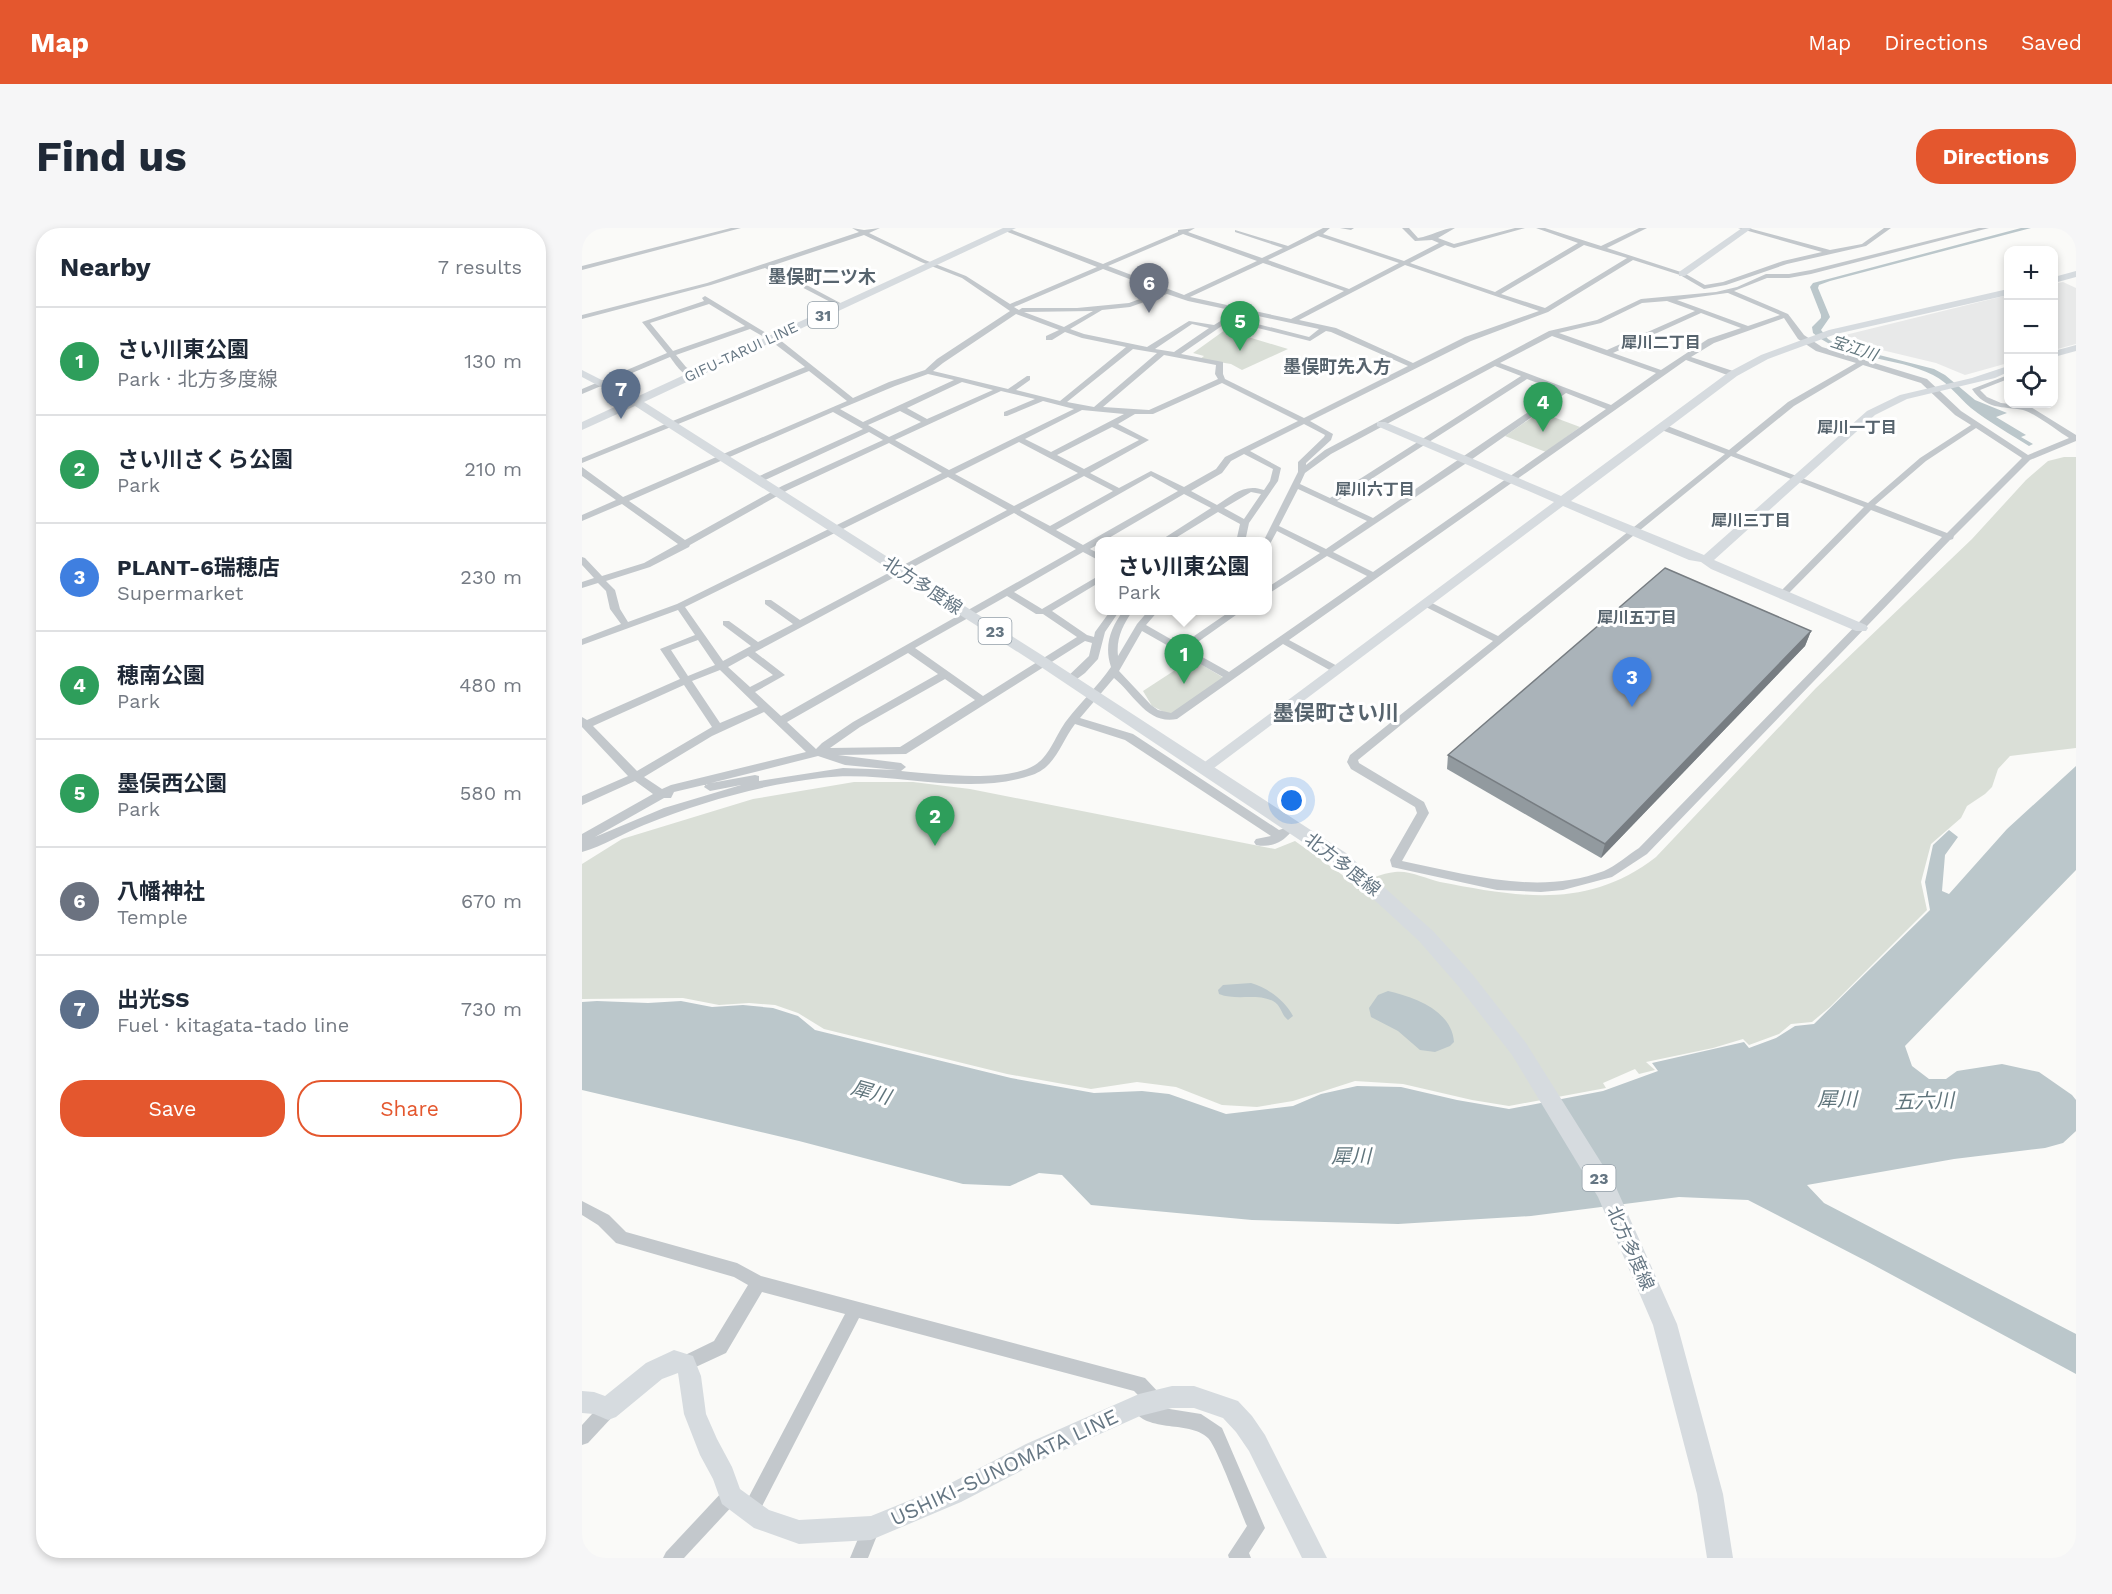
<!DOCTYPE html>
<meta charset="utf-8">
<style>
:root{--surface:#fff;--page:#f6f6f7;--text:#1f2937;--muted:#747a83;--line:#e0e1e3;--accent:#e4572e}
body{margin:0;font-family:"Work Sans","Noto Sans JP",sans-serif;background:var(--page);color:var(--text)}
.controls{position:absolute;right:18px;top:18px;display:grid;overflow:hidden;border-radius:12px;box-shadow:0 3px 9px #0003}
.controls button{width:54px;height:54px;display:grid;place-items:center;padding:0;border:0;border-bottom:2px solid var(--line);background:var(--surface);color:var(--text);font:30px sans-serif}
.you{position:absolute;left:710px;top:573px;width:21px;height:21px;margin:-15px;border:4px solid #fff;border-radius:50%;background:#1a73e8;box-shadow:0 0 0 9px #1a73e833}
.badge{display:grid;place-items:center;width:39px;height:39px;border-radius:50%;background:var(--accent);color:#fff;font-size:20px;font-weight:700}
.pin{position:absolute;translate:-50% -50px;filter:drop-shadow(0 2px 3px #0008)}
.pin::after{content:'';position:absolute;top:32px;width:21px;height:18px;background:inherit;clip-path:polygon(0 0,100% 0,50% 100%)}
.popup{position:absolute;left:513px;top:309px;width:177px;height:78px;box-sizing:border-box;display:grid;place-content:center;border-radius:12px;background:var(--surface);filter:drop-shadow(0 2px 4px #0005);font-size:20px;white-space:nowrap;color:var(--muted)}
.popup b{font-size:22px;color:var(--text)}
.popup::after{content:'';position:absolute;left:50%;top:100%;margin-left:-12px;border:12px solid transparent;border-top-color:var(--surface)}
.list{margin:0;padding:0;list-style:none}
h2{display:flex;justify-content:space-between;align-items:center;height:78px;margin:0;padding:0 24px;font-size:26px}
h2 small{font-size:20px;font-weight:400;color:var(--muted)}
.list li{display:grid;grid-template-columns:39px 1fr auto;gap:18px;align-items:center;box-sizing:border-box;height:108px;padding:0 24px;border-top:2px solid var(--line)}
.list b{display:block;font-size:22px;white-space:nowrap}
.list p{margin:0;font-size:20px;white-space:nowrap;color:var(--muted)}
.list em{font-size:20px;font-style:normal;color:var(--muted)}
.actions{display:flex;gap:12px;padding:18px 24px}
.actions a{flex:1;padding:14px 0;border:2px solid var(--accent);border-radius:24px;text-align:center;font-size:21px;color:var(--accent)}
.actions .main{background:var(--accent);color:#fff}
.icon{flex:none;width:33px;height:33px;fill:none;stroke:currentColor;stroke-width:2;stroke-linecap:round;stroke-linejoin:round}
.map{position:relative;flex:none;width:1494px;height:1330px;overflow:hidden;border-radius:24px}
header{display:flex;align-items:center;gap:36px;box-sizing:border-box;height:84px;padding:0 30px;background:var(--accent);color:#fff}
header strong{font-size:28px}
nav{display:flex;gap:33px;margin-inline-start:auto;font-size:21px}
.intro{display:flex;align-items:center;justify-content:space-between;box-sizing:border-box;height:144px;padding:0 36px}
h1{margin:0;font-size:42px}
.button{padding:15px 27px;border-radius:24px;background:var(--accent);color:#fff;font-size:21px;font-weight:700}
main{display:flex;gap:36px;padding:0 36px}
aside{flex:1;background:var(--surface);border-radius:24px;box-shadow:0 3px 9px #0003}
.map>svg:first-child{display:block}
.built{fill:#e8e9e9}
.green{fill:#dadfd7}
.water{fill:#bbc7cb}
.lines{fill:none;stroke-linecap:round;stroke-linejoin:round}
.street{fill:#c3c8cc;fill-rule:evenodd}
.secondary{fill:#d6dbdf;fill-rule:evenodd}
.primary{fill:#d6dbdf;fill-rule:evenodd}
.wall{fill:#929a9f}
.shaded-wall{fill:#777d82}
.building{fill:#aab3b9;stroke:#777d82;stroke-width:1.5}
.labels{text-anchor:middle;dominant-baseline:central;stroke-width:6;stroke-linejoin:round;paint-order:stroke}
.far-street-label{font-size:15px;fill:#657683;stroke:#fff}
.shield{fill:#fff;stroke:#939fa8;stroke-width:1.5}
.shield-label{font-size:16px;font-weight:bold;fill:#657683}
.far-neighbourhood-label{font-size:16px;font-weight:bold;fill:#57646e;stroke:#fff}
.far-water-label{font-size:16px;font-style:italic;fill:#60757c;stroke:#fff}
.far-quarter-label{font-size:18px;font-weight:bold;fill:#57646e;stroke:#fff}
.street-label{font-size:18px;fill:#657683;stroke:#fff}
.water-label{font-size:20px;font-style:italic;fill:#60757c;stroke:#fff}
.quarter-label{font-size:21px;font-weight:bold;fill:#57646e;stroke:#fff}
.near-street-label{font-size:21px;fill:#657683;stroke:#fff}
</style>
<header>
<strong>Map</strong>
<nav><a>Map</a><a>Directions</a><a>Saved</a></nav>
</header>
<div class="intro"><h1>Find us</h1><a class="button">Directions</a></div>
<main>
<aside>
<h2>Nearby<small>7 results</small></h2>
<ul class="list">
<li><span class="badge" style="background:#2e9e5b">1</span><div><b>さい川東公園</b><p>Park · 北方多度線</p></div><em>130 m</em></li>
<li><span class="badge" style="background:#2e9e5b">2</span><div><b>さい川さくら公園</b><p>Park</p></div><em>210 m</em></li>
<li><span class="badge" style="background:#3f7fe0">3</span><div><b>PLANT-6瑞穂店</b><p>Supermarket</p></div><em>230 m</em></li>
<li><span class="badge" style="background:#2e9e5b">4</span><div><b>穂南公園</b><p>Park</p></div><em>480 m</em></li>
<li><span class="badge" style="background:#2e9e5b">5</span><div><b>墨俣西公園</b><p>Park</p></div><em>580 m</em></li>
<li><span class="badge" style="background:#6b7280">6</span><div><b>八幡神社</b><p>Temple</p></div><em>670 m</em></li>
<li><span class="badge" style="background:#5c6f8a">7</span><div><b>出光SS</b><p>Fuel · kitagata-tado line</p></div><em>730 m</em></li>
</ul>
<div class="actions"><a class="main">Save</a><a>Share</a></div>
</aside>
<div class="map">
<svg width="1494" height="1330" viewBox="0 0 1494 1330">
<rect width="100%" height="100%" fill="#fafaf8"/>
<!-- built -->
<g class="built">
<path d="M1481,54L1494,60V116L1472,122V56Z"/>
<path d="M1426,67V135L1383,147L1354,135L1283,118L1259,108Z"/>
</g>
<!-- green -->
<g class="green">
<path d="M643,102L706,121L660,142L649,136L618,131L622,128L611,125Z"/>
<path d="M958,184L998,199L964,224L923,208Z"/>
<path d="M1482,229H1494V520L1428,528L1416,541L1410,559L1403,566L1385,578L1379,590L1349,616L1339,654L1345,682L1248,779L1230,794L1209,796L1197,806L1167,817L1161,811L1131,820L1064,834L1073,842L1057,846L1053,841L1021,855L1024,860L927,878L890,872L821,856L773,853L711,873L675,879L640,877L594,859L555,854L509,861L425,846L242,801L216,785L193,777L167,775L137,777L101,770L0,771V636L40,611L171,571L272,554H331L388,561L693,621L713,613L773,656C786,652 800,645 813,644C827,642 845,651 858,654C937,669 1006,682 1074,629L1234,460L1390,311L1444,252L1466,233Z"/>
<path d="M610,431L642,450L588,487L570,478L561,463Z"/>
</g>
<!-- water -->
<g class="water">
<path d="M1439,0H1449L1248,53L1237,57L1236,60L1248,89L1239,102L1246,111L1254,116L1352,141L1363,147L1393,172L1425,185L1414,189L1444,207L1439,209L1451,216L1447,218C1428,206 1407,194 1389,180C1376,169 1367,155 1351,147C1314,128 1264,133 1231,105L1230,99L1239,90V87L1228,59L1231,55Z"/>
<path d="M1494,538V642L1323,818L1330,838L1347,851H1364L1375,843L1420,836L1457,844L1490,867L1494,872V903L1481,915L1463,920L1372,931L1225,957L1242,975L1494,1106V1146L1286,1034L1166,972L1097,969L949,988L816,996L670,992L509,977L480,947L457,945L428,958L381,956L217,913L0,862V774L15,773L66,775L99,773L130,779L161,777L191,780L216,788L233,802L429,850L512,865L560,863L587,866L644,886L711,878L739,866L775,858L819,859L875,872L927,881L1021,863L1076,843L1070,835L1162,814L1167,820L1194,810L1213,798L1232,796L1348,682L1343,654L1351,617L1367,602L1376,609L1363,627L1360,663L1367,666L1425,601Z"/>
<path d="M669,755C685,759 704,774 711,788L706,792C699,787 700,778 691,773C674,765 654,773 637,766L636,762L641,757Z"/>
<path d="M806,763C833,769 870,783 872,814L868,818L853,824L838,822L816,803L789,789L787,780L796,767Z"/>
</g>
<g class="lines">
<!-- street -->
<g class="street">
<path d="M149,0H159L0,42V38Z"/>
<path d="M270,0L282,2L298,0L287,5L343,32L384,48L428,76L515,39L423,3L425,0L521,36L596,4V2L613,0L606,4L680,30L701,20L653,4V2L706,18L741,0H748L741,6L822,33L857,15L850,12L833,13L820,0H827L836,10C850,8 860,0 873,0L856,10L872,16L933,0H943L872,20L863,17L828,35L913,64L996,15L954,0H963L1019,18L1057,0H1065L1025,20L1102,45L1123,57L1141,54L1201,33L1240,24L1156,0H1166L1248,22L1280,16L1302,0H1309L1284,18L1205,36L1144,57L1122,61L1098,47L1051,32L966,84L889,113L728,193L751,206L749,212L724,235V237L743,222L967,103L1015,92L1059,71L1134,64L1155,59L1184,46H1207L1229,42L1397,0H1407L1229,46L1207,50H1185L1152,63L1206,86L1222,107L1240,119L1345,151L1379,183L1446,227L1487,210C1477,204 1451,184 1441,182C1420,178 1404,182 1390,161L1426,147V151L1398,162L1405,169L1419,175L1447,178L1494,207V213L1448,232L1372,308L1371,311L1368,312L1065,626L1030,649L981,662L959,664L915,662L810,639L808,632L835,585L833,579L769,541L765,534L768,527L911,413L840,377V373H846L916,408L1143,226L1077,201V197H1083L1147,222L1206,174L1274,135L1234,123L1216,111L1202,90L1132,115L1109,129L1154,144V148H1148L1104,132L707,412L759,440V444H751L701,416L595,491C565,497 552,466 532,450L498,490L551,506L697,602L703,600L707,601L709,604C700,615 688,620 674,617L672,614L674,611L689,608L543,512L493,496C479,514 474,539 450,547C382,570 308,541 238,550C178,557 119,574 62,597C42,605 21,618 0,624V606L71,566L53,553L0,577V568L46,548L0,499V489L5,492L98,451L78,421L113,407L96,382L0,417V411L39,396L28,381L24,363L16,355L0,360V354L12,350L0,337V329L3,330L20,348L62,335L96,316L40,276L0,293V287L34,272L0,248V239L41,269L265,173L227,143L0,235V230L223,139L189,113L168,101L94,127L104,139L113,145V149C101,149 94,137 88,129L0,166V161L85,125L60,94L122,73L120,70L123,68L189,108H193L271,170L307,154L343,142L355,131L428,83L380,50L339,34L282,7L189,38L262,77V79H258L183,40L129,57L0,91V87L125,55L277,4ZM601,6L675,33L602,67L526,38ZM736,8L817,35L767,61L686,32ZM1002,17L1045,30L963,80L919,66ZM681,35L762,63L709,91L608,69ZM823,37L957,83L883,109L831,135L754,100L717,92ZM521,41L579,63L547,75L495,80H440L437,82L432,79ZM1145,65H1146L1198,87L1166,98L1095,72ZM585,66L606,73L737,101L727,109L652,90L656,86L653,84L632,97L607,93L565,119L502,106L488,101L520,82L548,79ZM1085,73L1113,83L1025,122L977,105L1019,95L1060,75ZM127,76L163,98L91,123L68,95ZM511,83L482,99L442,84ZM1119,85L1159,100L1126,111L1079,142L1031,125ZM434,86L477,102L464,108V112H470L483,104L500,110L544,119L478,173L434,162L448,152V148H445L426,161L351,143L361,135ZM647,93L728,113L744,103L749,104L826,138L722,190L643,151L641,146V134L599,126ZM610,96L627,100L592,124L573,121ZM970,108L1074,145L1029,177L918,135ZM551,121L575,125L512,179L485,174ZM582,127L634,137L633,146L636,151L567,182L521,179ZM1281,137L1339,155L1373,187L1389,197L1338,230L1286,275L1154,225L1212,178ZM913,138L939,148L748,270L718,256L723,245L749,226ZM346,146L372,152L281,194L258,181L313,158ZM945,151L977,163L791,290L755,273ZM380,154L411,162L345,191L325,180ZM640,155L716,193L643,229L634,241L602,259L569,243L537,260L508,245L567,212L536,196L553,186H571ZM419,163L453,171L422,184V188H425L461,173L492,181L367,242L313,212ZM984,165L1024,181L791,344L751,324L886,234ZM500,182L542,186L469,224L443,211ZM318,183L339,194L307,209L286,197ZM251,184L281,201L173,250V254H179L287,204L301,212L200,258L103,312L47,273ZM722,196L743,207L742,209L716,234V244L681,314H686V316H688L695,303L738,325L686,359V366L745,328L785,348L647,444L606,421L661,382H650L599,417L564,397L577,382H567L555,396L536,428C534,410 541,397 551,382H542C528,400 522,418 529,439C516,458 499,474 485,492C474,506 468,528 453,537C424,555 352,546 319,543L324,539L319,535L256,527L324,526L503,413L510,415L507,428L482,452L483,454H491L503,445L516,431L523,404L538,382H529L513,404L512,409L505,407L470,383L518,354V347L460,381L432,364L501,324L518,333V326L508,321L602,266L629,280L576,314H587L636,284L658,296L654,314H663L667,295L696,253L699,240L668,223ZM530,199L557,212L502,241L475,227ZM1394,200L1440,230L1365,305L1293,277L1344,233ZM437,214L496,245L432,278L373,246ZM307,215L360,245L95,376L46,394L38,381L33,362L24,353L68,339L107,319L108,317L206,262ZM662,226L691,241L688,253L682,262C662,255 651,267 635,277L609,263L640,245L649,233ZM1149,228L1282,279L1197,365V369H1203L1289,282L1360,309L1057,620C1046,627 1034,638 1022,643C956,668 885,646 820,633L847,585L842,574L777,535L776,532ZM502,248L531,263L468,298L438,282ZM569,248L596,263L501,317L474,302ZM366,249L425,282L218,392L189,372H183V376L211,396L176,414L147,393H141V397L169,418L141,433L103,379ZM716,261L785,293L744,321L697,298ZM669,264L679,266L662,291L642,280ZM432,285L494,321L199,488L173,464L203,447L173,424ZM425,368L454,386H461L495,409L401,468L333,420ZM560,403L641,449L589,485L576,482L569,477L537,443ZM116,412L133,437L106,448L89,422ZM326,425L356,446L271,494L240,515L234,521L205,494ZM166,428L191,447L168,459L146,439ZM138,442L176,479L138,495L110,453ZM363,451L393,472L318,519L248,520L278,499ZM102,457L130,499L55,543L11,498ZM182,484L224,524L89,557L80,561L62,549L130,508ZM236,528L263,537L315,542L261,540L177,553V548L173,547L129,555ZM124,556L122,559L128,563L159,557L82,580L13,609L82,570H89L92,564L126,556Z"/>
<path d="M758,0H772L769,2Z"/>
<path d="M0,973L27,987L44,1004L155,1035L179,1048L563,1150L578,1166L580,1172L578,1178L575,1179L619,1186L640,1200L683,1300L667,1325L669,1330H647L646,1327L665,1298C658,1282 635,1219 626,1210C606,1191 561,1207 549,1177L551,1171L558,1169L552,1163L277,1090L174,1290L168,1293L162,1290L159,1284L162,1278L263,1086L180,1064L144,1125L103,1144L97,1142L95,1136L97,1130L132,1113L166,1057L152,1049L34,1015L16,997L0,987Z"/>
<path d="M26,1173L32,1175L34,1181L32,1187L6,1215L0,1217V1197L20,1175Z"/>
<path d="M148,1259L154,1262L157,1268L154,1274L102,1330H81L84,1324L142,1262Z"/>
<path d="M289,1291L295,1294L298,1300L286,1330H268L283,1294Z"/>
</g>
<!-- secondary -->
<g class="secondary">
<path d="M1160,0H1170L1103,48H1097V44Z"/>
<path d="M1494,43V49L1472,55V49Z"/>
<path d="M1426,61V67L1254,106L1186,131L1155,148L989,273L1122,327L1285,183L1318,167L1390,150L1426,138V144L1413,150L1325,171L1293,187L1132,332L1284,397L1286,400L1284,403H1274L1129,341L1119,334L1107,332L981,278L628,543L623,544L616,539L972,274L795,198V194H803L979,268L1147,144L1179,127L1247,102Z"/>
<path d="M1494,117V123L1472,129V123Z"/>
<path d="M0,142L57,171L58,173L53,176L49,175L0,149Z"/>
<path d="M92,1122L111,1128L119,1148L124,1186L135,1211L150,1239L158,1261L187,1282L217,1292L289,1288L363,1258L444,1216L557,1166L590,1158H612L656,1173L670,1188L683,1207L745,1330H720L667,1223L654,1204L641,1190L612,1180H590L558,1188L460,1232L379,1274L289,1312L217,1316L172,1300L140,1276L131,1251L118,1227L102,1186L96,1145L80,1151L34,1189L26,1192L12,1186L0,1185V1163L12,1164L23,1168L64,1135Z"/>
</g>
<!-- primary -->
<path class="primary" d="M421,0H434L62,174L466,431L764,625L851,703L891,747L944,815L1032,955L1095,1096L1141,1266L1151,1330H1125L1115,1266L1071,1097L1016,969L930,827L877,759L837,713L752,635L456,437L53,178L0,202V194Z"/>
</g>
<!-- wall -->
<path class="wall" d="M1229,403L1223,418L1019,630L865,541L866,527Z"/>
<!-- shaded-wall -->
<path class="shaded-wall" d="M1229,403L1223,418L1019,630L1023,616Z"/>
<!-- building -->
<path class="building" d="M1083,340L1229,403L1023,616L866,527Z"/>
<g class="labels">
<!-- far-street labels -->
<g class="far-street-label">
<text transform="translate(159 124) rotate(-25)">GIFU-TARUI LINE</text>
</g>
<!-- shield labels -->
<g class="shield">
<rect x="226" y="74" width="30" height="26" rx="4.5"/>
<rect x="396.5" y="390" width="33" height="26" rx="4.5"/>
<rect x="1000.5" y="937" width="33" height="26" rx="4.5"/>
</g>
<g class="shield-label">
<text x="241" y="87">31</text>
<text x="413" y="403">23</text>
<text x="1017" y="950">23</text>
</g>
<!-- far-neighbourhood labels -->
<g class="far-neighbourhood-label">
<text x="1079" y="114">犀川二丁目</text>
<text x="1275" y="199">犀川一丁目</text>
<text x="793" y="261">犀川六丁目</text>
<text x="1169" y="292">犀川三丁目</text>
<text x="1055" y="389">犀川五丁目</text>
</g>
<!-- far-water labels -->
<g class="far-water-label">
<text transform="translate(1272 120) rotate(18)">宝江川</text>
</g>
<!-- far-quarter labels -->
<g class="far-quarter-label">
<text x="240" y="48">墨俣町二ツ木</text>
<text x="755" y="138">墨俣町先入方</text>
</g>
<!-- street labels -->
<g class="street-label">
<text transform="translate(341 357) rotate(33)">北方多度線</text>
<text transform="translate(761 636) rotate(38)">北方多度線</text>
<text transform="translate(1049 1020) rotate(66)">北方多度線</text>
</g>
<!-- water labels -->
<g class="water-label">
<text transform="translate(289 864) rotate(16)">犀川</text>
<text x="1255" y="871">犀川</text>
<text transform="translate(1342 873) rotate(-2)">五六川</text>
<text x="769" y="928">犀川</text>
</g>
<!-- quarter labels -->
<g class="quarter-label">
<text x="754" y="484">墨俣町さい川</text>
</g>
<!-- near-street labels -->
<g class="near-street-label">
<text transform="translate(422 1239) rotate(-25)">USHIKI-SUNOMATA LINE</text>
</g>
</g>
</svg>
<div class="controls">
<button>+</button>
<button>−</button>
<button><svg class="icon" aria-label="locate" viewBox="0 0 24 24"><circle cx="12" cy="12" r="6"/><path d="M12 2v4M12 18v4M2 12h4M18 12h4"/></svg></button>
</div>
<div class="you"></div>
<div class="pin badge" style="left:602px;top:456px;background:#2e9e5b">1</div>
<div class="popup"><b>さい川東公園</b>Park</div>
<div class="pin badge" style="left:353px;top:618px;background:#2e9e5b">2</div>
<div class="pin badge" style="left:1050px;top:479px;background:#3f7fe0">3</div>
<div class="pin badge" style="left:961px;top:204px;background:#2e9e5b">4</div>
<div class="pin badge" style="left:658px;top:123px;background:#2e9e5b">5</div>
<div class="pin badge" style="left:567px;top:85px;background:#6b7280">6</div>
<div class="pin badge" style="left:39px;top:191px;background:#5c6f8a">7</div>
</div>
</main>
